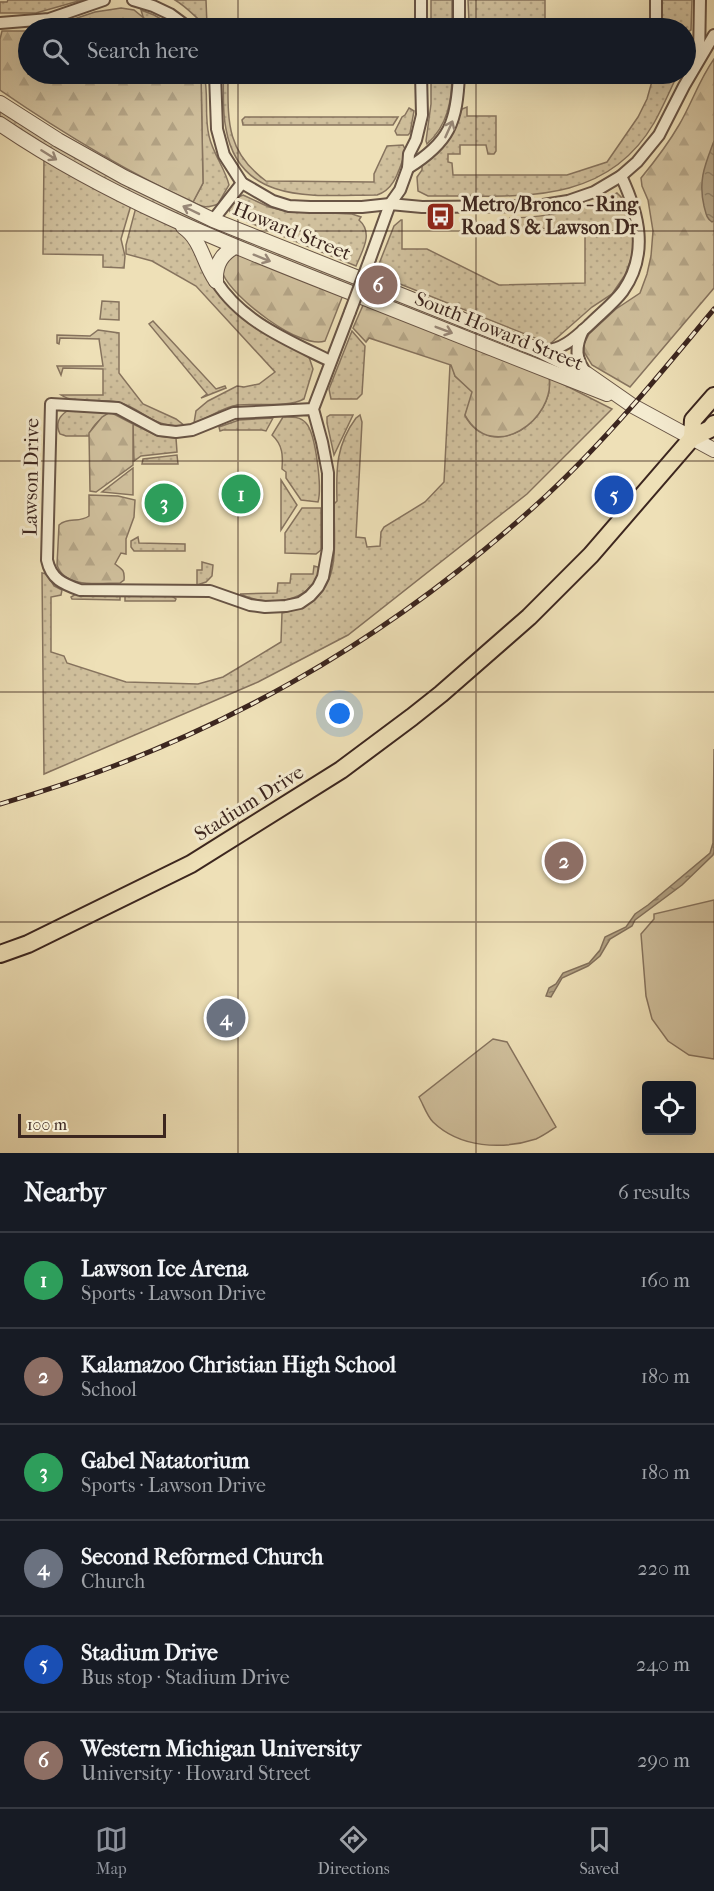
<!DOCTYPE html>
<meta charset="utf-8">
<style>
:root{--surface:#171b24;--page:#242831;--text:#f1f3f6;--muted:#9ea1a6;--line:#363941;--accent:#8c9099}
body{margin:0;font-family:"IM FELL French Canon",serif;background:var(--page);color:var(--text)}
.controls{position:absolute;right:18px;bottom:18px;display:grid;overflow:hidden;border-radius:6px;box-shadow:0 6px 24px #0002}
.controls button{width:54px;height:54px;display:grid;place-items:center;padding:0;border:0;border-bottom:2px solid var(--line);background:var(--surface);color:var(--text);font:30px sans-serif}
.scale{position:absolute;left:18px;bottom:15px;width:148px;box-sizing:border-box;padding-left:6px;border:3px solid #3c261f;border-top:0;font-size:16px;line-height:21px;white-space:nowrap;color:#3c261f;-webkit-text-stroke:4px #f4ebd0;paint-order:stroke}
.you{position:absolute;left:340px;top:714px;width:21px;height:21px;margin:-15px;border:4px solid #fff;border-radius:50%;background:#1a73e8;box-shadow:0 0 0 9px #1a73e833}
.badge{display:grid;place-items:center;width:39px;height:39px;border-radius:50%;background:var(--accent);color:#fff;font-size:20px;font-weight:700}
.pin{position:absolute;translate:-50% -50%;border:3px solid #fff;box-shadow:0 2px 6px #0006}
.list{margin:0;padding:0;list-style:none}
h2{display:flex;justify-content:space-between;align-items:center;height:78px;margin:0;padding:0 24px;font-size:26px}
h2 small{font-size:20px;font-weight:400;color:var(--muted)}
.list li{display:grid;grid-template-columns:39px 1fr auto;gap:18px;align-items:center;box-sizing:border-box;height:96px;padding:0 24px;border-top:2px solid var(--line)}
.list b{display:block;font-size:22px;white-space:nowrap}
.list p{margin:0;font-size:20px;white-space:nowrap;color:var(--muted)}
.list em{font-size:20px;font-style:normal;color:var(--muted)}
.icon{flex:none;width:33px;height:33px;fill:none;stroke:currentColor;stroke-width:2;stroke-linecap:round;stroke-linejoin:round}
.map{position:relative;flex:none;width:714px;height:1153px;overflow:hidden}
.search{position:absolute;background:var(--surface);box-shadow:0 6px 24px #0002;left:18px;right:18px;top:18px;height:66px;display:flex;align-items:center;gap:15px;box-sizing:border-box;padding:0 21px;border-radius:33px;color:var(--muted);font-size:22px}
.sheet{height:654px;background:var(--surface)}
nav{display:flex;justify-content:space-around;align-items:center;box-sizing:border-box;height:84px;border-top:2px solid var(--line);background:var(--surface);font-size:16px;color:var(--muted)}
nav a{display:grid;justify-items:center;gap:3px}
nav .on{color:var(--accent)}
.map>svg:first-child{display:block}
.grass{fill:url(#grass-dots);stroke:#86735e;stroke-width:1.5}
.forest{fill:url(#forest-firs);stroke:#86735e;stroke-width:1.5}
.pitch{fill:#d0c09d;stroke:#86735e;stroke-width:1.5}
.water{fill:url(#water-ripples);stroke:#82705b;stroke-width:1.5}
.lines{fill:none;stroke-linecap:round;stroke-linejoin:round}
.minor-casing{stroke:#685445;stroke-width:14}
.tertiary-casing{stroke:#685445;stroke-width:16}
.primary-casing{stroke:#3c261f;stroke-width:20}
.minor{stroke:#f4ebd0;stroke-width:10}
.tertiary{stroke:#f4ebd0;stroke-width:14}
.primary{stroke:#eee0b7;stroke-width:16}
.rail-casing{stroke:#3c261f;stroke-width:5}
.rail{stroke:#f4ebd0;stroke-width:3;stroke-dasharray:9;stroke-linecap:butt}
.minor-bridge-casing{stroke:#685445;stroke-width:14;stroke-linecap:butt}
.minor-bridge{stroke:#f4ebd0;stroke-width:10}
.oneway{stroke:#988878}
.grid{fill:none;stroke:#3c261f;stroke-width:1.5;stroke-opacity:0.55}
.labels{text-anchor:middle;dominant-baseline:central;stroke-width:6;stroke-linejoin:round;paint-order:stroke}
.poi-label{font-size:20px;font-weight:bold;fill:#3c261f;stroke:#f4ebd0;text-anchor:start}
.street-label{font-size:20px;fill:#3c261f;stroke:#f4ebd0}
</style>
<div class="map">
<svg width="714" height="1153" viewBox="0 0 714 1153">
<defs>
<pattern id="grass-dots" width="8" height="8" patternUnits="userSpaceOnUse" patternTransform="scale(1.5)"><rect width="8" height="8" fill="#d0c09d"/><path d="M2 2h.1M6 6h.1" fill="none" stroke="#b4a587" stroke-width="1.8" stroke-linecap="round"/></pattern>
<pattern id="forest-firs" width="22" height="20" patternUnits="userSpaceOnUse" patternTransform="scale(1.5)"><rect width="22" height="20" fill="#d0c09d"/><path d="M5 1l3.5 6h-7zM16 11l3.5 6h-7z" fill="#b4a587"/></pattern>
<pattern id="water-ripples" width="26" height="14" patternUnits="userSpaceOnUse" patternTransform="scale(1.5)"><rect width="26" height="14" fill="#b1a183"/><path d="M2 4q2-2 4 0t4 0M15 11q2-2 4 0t4 0" fill="none" stroke="#91836b"/></pattern>
</defs>
<rect width="100%" height="100%" fill="#eee0b7"/>
<filter id="stains"><feTurbulence type="fractalNoise" baseFrequency=".00333" numOctaves="4"/><feColorMatrix values="0 0 0 0 .2 0 0 0 0 .09 0 0 0 0 .02 0 0 0 .5 -.17"/></filter>
<radialGradient id="worn" r=".72"><stop offset=".6" stop-color="#630" stop-opacity="0"/><stop offset="1" stop-color="#630" stop-opacity=".3"/></radialGradient>
<!-- grass -->
<g class="grass">
<path d="M8,0H82L36,13H0V2H7Z"/>
<path d="M175,0H206L207,25H281V28C267,28 214,32 205,25C194,16 187,7 175,0Z"/>
<rect x="431" y="0" width="21" height="28"/>
<path d="M468,0H545V28H478L469,21Z"/>
<path d="M662,0H692L691,30L686,33V28H662Z"/>
<path d="M141,10L154,15L177,28H156L144,20Z"/>
<rect x="302" y="25" width="96" height="3"/>
<path d="M201,74H204C209,94 204,115 209,136C213,154 225,168 229,185L218,204C208,208 203,208 193,202L203,183Z"/>
<path d="M223,74H228C228,119 225,151 266,181L374,182V174L387,146L403,145L406,151C399,168 396,189 377,195C318,195 240,207 226,129C222,111 224,92 223,74Z"/>
<path d="M431,74H452C452,100 448,125 427,144L426,141L431,104Z"/>
<path d="M654,74H678C670,90 663,107 654,123C604,209 512,195 428,196L418,191L417,177L422,170V165C443,147 453,135 462,109L467,107V116H496V151L494,154H488L486,145H460V154H448V162L452,163L453,175H567L607,162L638,117L647,99Z"/>
<path d="M0,108L52,143L545,360L468,329L450,326L192,222L149,203L82,168L0,116Z"/>
<path d="M409,108L414,111L410,133L408,135H397L395,131L402,117L405,115Z"/>
<path d="M245,117H398L393,125H243L242,120Z"/>
<path d="M44,157L131,205L121,239L125,256L124,268L103,267V255L43,254Z"/>
<path d="M617,193L627,203L634,232L632,256L625,275L612,294L592,307L550,344L375,274L394,226L401,220H402V249H427L499,285L585,283V228L511,229L510,218C548,217 582,211 617,193Z"/>
<path d="M243,195L269,207L286,211L352,214L361,217L359,220C374,233 362,251 356,266L231,215L229,208L234,199Z"/>
<path d="M136,207L176,227L188,236L218,291L308,354L313,369L304,399C288,408 257,403 238,405C222,407 209,418 194,423L196,411L208,401L237,386L244,387L259,384L275,372L196,286L152,261L126,254V245Z"/>
<path d="M102,301L119,302V320L100,319Z"/>
<path d="M153,321L216,389L225,386L226,388L201,398L207,394L149,324Z"/>
<path d="M98,330L119,333V373L143,404L176,419L185,426C149,427 146,410 118,402C101,398 74,404 61,395H103V369L63,368L61,375L57,366H103L99,339L60,338L59,344L57,343V335L90,336Z"/>
<path d="M352,331L365,346L362,394L357,399H331L329,389Z"/>
<path d="M450,365L453,368L455,376L473,392L465,416C492,464 556,420 549,377L612,409L527,494L348,635L258,682L44,774L42,573L47,574L54,586L62,590L61,595L51,597V652L64,656L67,663L126,682L198,684L223,677L281,642L282,613C344,600 334,554 334,504L337,501C336,469 336,445 356,418L360,415L362,422L356,537L365,538L367,547L380,546L381,532L384,527L425,502L444,482Z"/>
<path d="M67,411L110,412C101,418 91,426 89,436H66L60,434C55,424 58,417 67,411Z"/>
<path d="M330,415H353L334,455L327,423V417Z"/>
<path d="M283,417C291,417 300,416 306,423C316,434 322,488 318,502L301,500L286,478V472L282,469C283,456 283,445 272,435Z"/>
<path d="M273,418L266,431L262,430H223L220,431L219,427L239,420Z"/>
<path d="M133,424L158,436L176,438L177,452L141,456L134,461Z"/>
<path d="M177,455L178,464H142L143,459Z"/>
<path d="M281,480L297,505L281,530Z"/>
<path d="M302,508H321V550L316,554L285,553V533Z"/>
<path d="M138,537L139,543L185,544V551H134L131,547V541Z"/>
<path d="M202,562L213,565L212,576L206,582L197,585V570H202Z"/>
<path d="M314,566L318,567L319,571C310,604 267,607 240,594L277,593L278,583H290L291,574H313Z"/>
<path d="M76,594L120,595V600L72,599L71,597Z"/>
<path d="M125,595H170L176,599L175,601H125Z"/>
</g>
<!-- forest -->
<g class="forest">
<path d="M121,8L134,10L156,28H47L95,12Z"/>
<path d="M2,31H28V74H201L203,183L193,202C125,171 61,132 0,90V39Z"/>
<path d="M714,59V288L630,387L592,365L584,352V344L589,334L616,309L640,293L647,274L651,256L653,231L648,200L642,186L641,178C655,161 668,144 679,125C692,103 699,80 714,59Z"/>
<path d="M235,253L343,295L325,341C300,350 232,297 223,274C223,264 228,259 235,253Z"/>
<path d="M364,303L549,377C556,419 493,465 465,415L472,392L455,376L451,365L369,338L366,342L353,328Z"/>
<path d="M110,412L133,424V465L96,492L90,491L89,433L102,417Z"/>
<path d="M133,468V495L102,492Z"/>
<path d="M89,495L118,496L135,500L134,517L126,539V554L121,553L115,564C122,569 125,570 124,580L120,583C99,583 65,589 57,565L59,525C67,517 80,523 89,516Z"/>
</g>
<!-- pitch -->
<g class="pitch">
<path d="M714,900V1059L689,1055L668,1041L652,1019L646,996L641,934L654,919V914Z"/>
<path d="M493,1039L507,1042L556,1127C550,1131 543,1136 536,1139C502,1150 460,1148 433,1122C427,1116 423,1104 419,1097Z"/>
</g>
<!-- water -->
<g class="water">
<path d="M714,141V221L712,222C706,218 706,213 704,206C698,180 705,165 714,141Z"/>
<path d="M714,749V852L713,855L682,885L635,920L632,926L610,939L600,956L588,966L562,978L551,997L546,996L549,988L556,984L563,973L589,963L600,950L605,937L626,927L635,914L648,905L710,853L713,843Z"/>
</g>
<g class="lines">
<defs>
<g id="minor">
<path d="M133,0L153,6L170,14L189,28"/>
<path d="M421,0V28"/>
<path d="M459,0V28"/>
<path d="M0,23L49,19L104,0"/>
<path d="M656,28V0"/>
<path d="M699,59L700,0"/>
<path d="M215,74L217,129L224,155L242,183L273,201L289,206L310,207H362L390,204L422,207L537,206L568,201L594,192L621,176L637,162L659,135L684,86L714,35"/>
<path d="M408,168C450,142 457,122 459,74"/>
<path d="M213,220L242,183"/>
<path d="M370,259L390,204L400,190L408,168L409,154L416,140L422,115L421,74"/>
<path d="M216,281C242,322 288,340 330,361"/>
<path d="M583,330C575,347 575,359 587,374"/>
<path d="M542,350C561,352 577,336 590,324C600,314 614,303 623,291C649,254 639,214 621,176"/>
<path d="M313,409L234,413L192,430L176,432L159,430L118,408L51,404L47,560C51,579 63,584 80,590L210,591L250,605L265,607L286,606L300,603L310,596L318,587L323,577L328,549V473L322,442L313,409L350,312"/>
</g>
<g id="tertiary">
<path d="M0,103L58,140L124,177L213,220L539,350L587,374L633,406L714,450"/>
<path d="M0,124C107,197 224,243 344,290C431,325 519,359 607,394"/>
<path d="M183,227C202,240 203,263 216,281"/>
<path d="M216,281C215,265 221,254 235,247"/>
</g>
<g id="primary">
<path d="M692,438L693,420L714,396"/>
<path d="M0,954L28,944L191,864L341,770L412,717L441,694L529,617L591,555L692,438L710,429L714,424"/>
</g>
</defs>
<!-- minor casing -->
<use href="#minor" class="minor-casing"/>
<!-- tertiary casing -->
<use href="#tertiary" class="tertiary-casing"/>
<!-- primary casing -->
<use href="#primary" class="primary-casing"/>
<!-- minor -->
<use href="#minor" class="minor"/>
<!-- tertiary -->
<use href="#tertiary" class="tertiary"/>
<!-- primary -->
<use href="#primary" class="primary"/>
<defs>
<path id="rail" d="M0,804C209,744 388,642 547,495C608,438 661,373 714,309"/>
</defs>
<!-- rail casing -->
<use href="#rail" class="rail-casing"/>
<!-- rail -->
<use href="#rail" class="rail"/>
<defs>
<path id="minor-bridge" d="M350,312L370,259"/>
</defs>
<!-- minor-bridge casing -->
<use href="#minor-bridge" class="minor-bridge-casing"/>
<!-- minor-bridge -->
<use href="#minor-bridge" class="minor-bridge"/>
</g>
<!-- one-way arrows -->
<defs><path id="oneway-shaft" d="M-6 0H5M1.5-3L5.5 0L1.5 3" fill="none" stroke-width="1.6" stroke-linecap="round" stroke-linejoin="round" transform="scale(1.5)"/></defs>
<g class="oneway">
<use href="#oneway-shaft" transform="translate(449 129) rotate(-66)"/>
<use href="#oneway-shaft" transform="translate(49 155) rotate(32)"/>
<use href="#oneway-shaft" transform="translate(191 210) rotate(-154)"/>
<use href="#oneway-shaft" transform="translate(262 258) rotate(22)"/>
<use href="#oneway-shaft" transform="translate(444 330) rotate(21)"/>
</g>
<!-- grid -->
<path class="grid" d="M238,0V28M476,0V28M238,74V1153M476,74V1153M0,231H714M0,461H714M0,692H714M0,922H714"/>
<!-- icons -->
<defs>
<symbol id="bus-square" viewBox="-11 -11 22 22"><rect x="-9" y="-9" width="18" height="18" rx="4" fill="#8f2418" stroke="#f4ebd0"/><path d="M-5-6H5V4H4V6H2V4H-2V6H-4V4H-5ZM-3.5-4V0h7V-4ZM-3.5 1.2v1.5H-2V1.2ZM2 1.2v1.5H3.5V1.2Z" fill="#fff"/></symbol>
</defs>
<g fill-rule="evenodd">
<use href="#bus-square" x="424" y="200" width="33" height="33"/>
</g>
<g class="labels">
<!-- poi labels -->
<g class="poi-label">
<text x="461" y="204">Metro/Bronco - Ring<tspan x="461" dy="23">Road S &amp; Lawson Dr</tspan></text>
</g>
<!-- street labels -->
<g class="street-label">
<text transform="translate(292 231) rotate(22)">Howard Street</text>
<text transform="translate(499 331) rotate(22)">South Howard Street</text>
<text transform="translate(31 477) rotate(-89)">Lawson Drive</text>
<text transform="translate(249 803) rotate(-32)">Stadium Drive</text>
</g>
</g>
<rect width="100%" height="100%" filter="url(#stains)"/>
<rect width="100%" height="100%" fill="url(#worn)"/>
</svg>
<div class="controls">
<button><svg class="icon" aria-label="locate" viewBox="0 0 24 24"><circle cx="12" cy="12" r="6"/><path d="M12 2v4M12 18v4M2 12h4M18 12h4"/></svg></button>
</div>
<div class="scale">100 m</div>
<div class="you"></div>
<div class="pin badge" style="left:241px;top:494px;background:#2e9e5b">1</div>
<div class="pin badge" style="left:564px;top:861px;background:#8d6e63">2</div>
<div class="pin badge" style="left:164px;top:503px;background:#2e9e5b">3</div>
<div class="pin badge" style="left:226px;top:1018px;background:#6b7280">4</div>
<div class="pin badge" style="left:614px;top:495px;background:#1a4fb4">5</div>
<div class="pin badge" style="left:378px;top:285px;background:#8d6e63">6</div>
<div class="search"><svg class="icon" aria-label="search" viewBox="0 0 24 24"><circle cx="10" cy="10" r="6"/><path d="M15 15l6 6"/></svg>Search here</div>
</div>
<section class="sheet">
<h2>Nearby<small>6 results</small></h2>
<ul class="list">
<li><span class="badge" style="background:#2e9e5b">1</span><div><b>Lawson Ice Arena</b><p>Sports · Lawson Drive</p></div><em>160 m</em></li>
<li><span class="badge" style="background:#8d6e63">2</span><div><b>Kalamazoo Christian High School</b><p>School</p></div><em>180 m</em></li>
<li><span class="badge" style="background:#2e9e5b">3</span><div><b>Gabel Natatorium</b><p>Sports · Lawson Drive</p></div><em>180 m</em></li>
<li><span class="badge" style="background:#6b7280">4</span><div><b>Second Reformed Church</b><p>Church</p></div><em>220 m</em></li>
<li><span class="badge" style="background:#1a4fb4">5</span><div><b>Stadium Drive</b><p>Bus stop · Stadium Drive</p></div><em>240 m</em></li>
<li><span class="badge" style="background:#8d6e63">6</span><div><b>Western Michigan University</b><p>University · Howard Street</p></div><em>290 m</em></li>
</ul>
</section>
<nav>
<a class="on"><svg class="icon" aria-label="map" viewBox="0 0 24 24"><path d="M3 6l6-2 6 2 6-2v14l-6 2-6-2-6 2zM9 4v14M15 6v14"/></svg>Map</a>
<a><svg class="icon" aria-label="directions" viewBox="0 0 24 24"><path d="M12 3l9 9-9 9-9-9zM9 14v-3h6M13 9l2 2-2 2"/></svg>Directions</a>
<a><svg class="icon" aria-label="saved" viewBox="0 0 24 24"><path d="M7 4h10v16l-5-4-5 4z"/></svg>Saved</a>
</nav>
